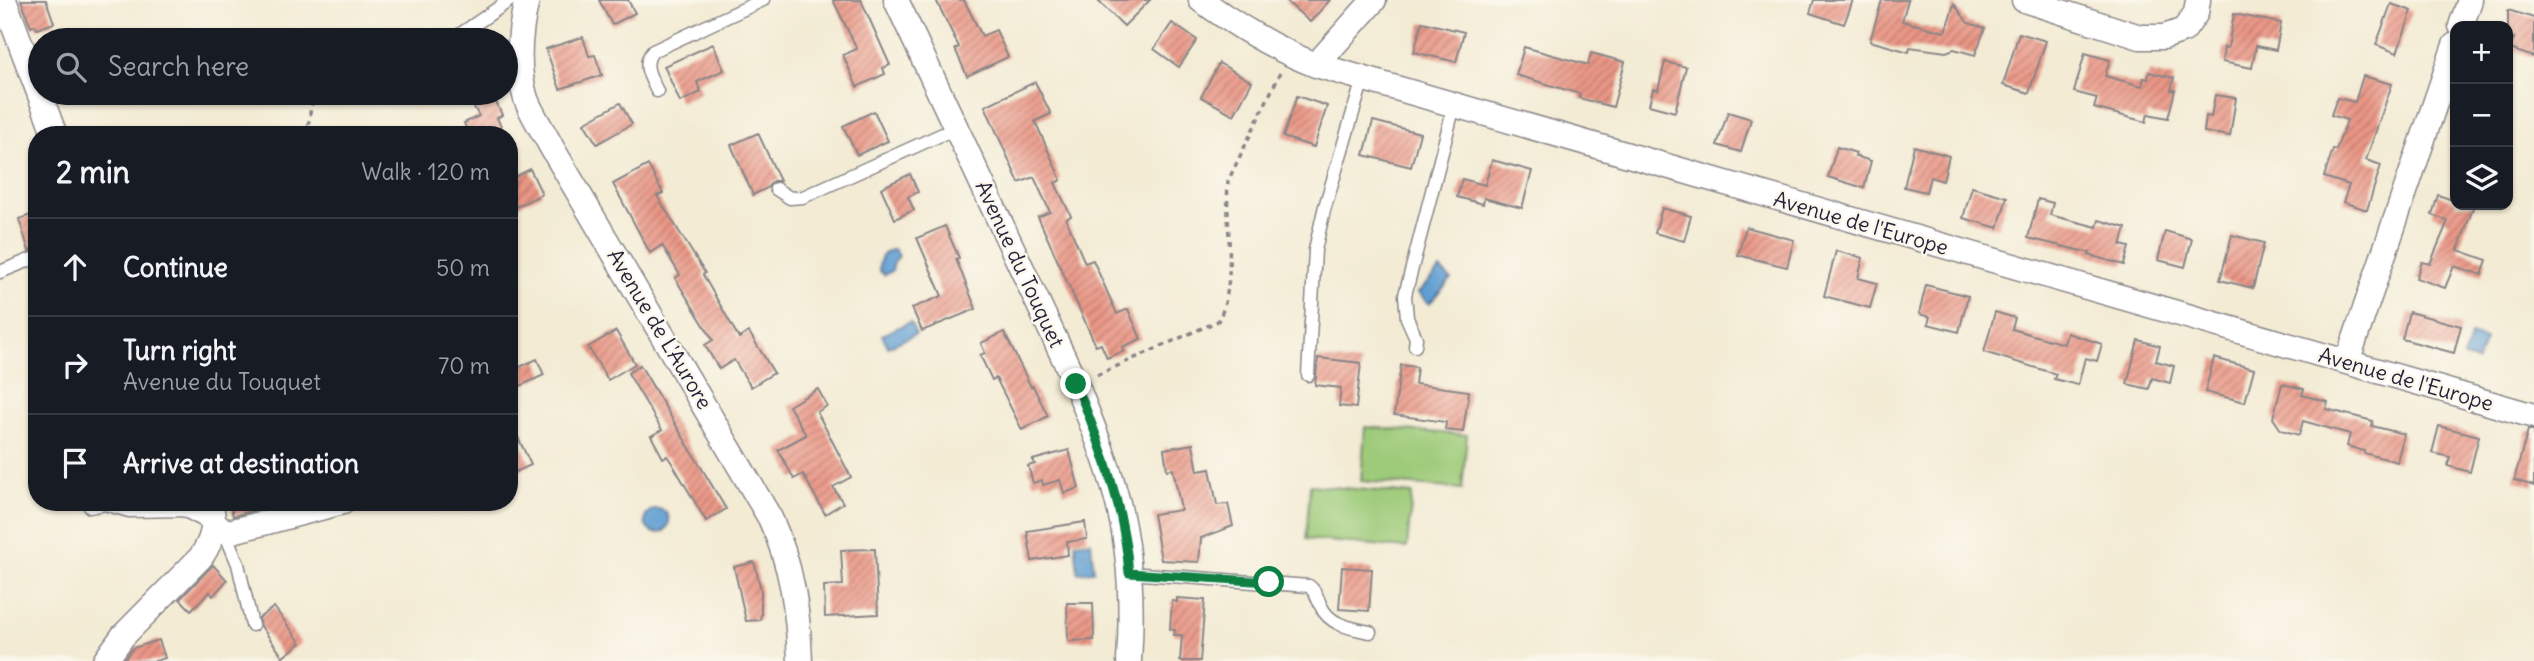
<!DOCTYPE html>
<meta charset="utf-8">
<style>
:root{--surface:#171b24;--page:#20242c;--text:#f1f3f6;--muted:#9ea1a6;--line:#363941}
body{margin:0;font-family:Delius,sans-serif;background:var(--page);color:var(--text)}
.controls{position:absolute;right:21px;top:21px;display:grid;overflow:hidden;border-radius:14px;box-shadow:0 2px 5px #0004}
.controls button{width:63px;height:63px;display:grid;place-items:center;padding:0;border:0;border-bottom:2px solid var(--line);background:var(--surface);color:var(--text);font:35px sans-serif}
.stop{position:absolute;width:21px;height:21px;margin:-16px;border:5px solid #0b8043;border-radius:50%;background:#fff}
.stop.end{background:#0b8043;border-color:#fff;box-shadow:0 2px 7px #0008}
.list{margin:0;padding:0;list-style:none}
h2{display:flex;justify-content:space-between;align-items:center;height:91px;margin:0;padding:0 28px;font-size:30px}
h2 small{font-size:23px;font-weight:400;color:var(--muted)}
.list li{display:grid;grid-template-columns:46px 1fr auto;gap:21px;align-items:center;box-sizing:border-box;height:98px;padding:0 28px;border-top:2px solid var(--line)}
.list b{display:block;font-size:26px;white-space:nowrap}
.list p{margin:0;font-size:23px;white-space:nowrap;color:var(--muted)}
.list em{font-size:23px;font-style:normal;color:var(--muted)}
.icon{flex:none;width:38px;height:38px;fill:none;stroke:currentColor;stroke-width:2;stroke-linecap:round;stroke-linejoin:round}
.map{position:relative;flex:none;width:2534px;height:661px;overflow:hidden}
.search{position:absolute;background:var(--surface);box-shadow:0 2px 5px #0004;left:28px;top:28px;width:490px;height:77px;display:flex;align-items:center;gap:18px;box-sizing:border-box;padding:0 24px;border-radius:38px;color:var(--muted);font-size:26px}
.panel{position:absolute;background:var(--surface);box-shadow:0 2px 5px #0004;left:28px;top:126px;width:490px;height:385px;border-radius:28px}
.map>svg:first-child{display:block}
.green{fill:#9ecb79;stroke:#60765a;stroke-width:2}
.water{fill:#609fd2;stroke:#416086;stroke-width:2}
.building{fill:url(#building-hatch)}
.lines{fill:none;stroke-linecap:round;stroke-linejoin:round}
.lane-casing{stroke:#8a8688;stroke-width:15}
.street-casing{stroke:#8a8688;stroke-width:27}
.path{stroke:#8a8688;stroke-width:3.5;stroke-dasharray:5 5;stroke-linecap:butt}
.lane{stroke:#fff;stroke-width:12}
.street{stroke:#fff;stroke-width:24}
.route{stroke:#0b8043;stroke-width:9}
.labels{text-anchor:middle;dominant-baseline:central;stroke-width:5;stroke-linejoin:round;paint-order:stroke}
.street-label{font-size:21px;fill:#22223b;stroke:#fbf7ec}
</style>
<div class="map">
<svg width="2534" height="661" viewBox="0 0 2534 661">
<defs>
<pattern id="building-hatch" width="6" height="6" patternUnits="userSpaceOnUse" patternTransform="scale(1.75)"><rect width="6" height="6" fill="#ea9685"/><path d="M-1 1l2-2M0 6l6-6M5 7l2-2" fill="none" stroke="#bd7a6e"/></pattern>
</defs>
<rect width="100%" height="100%" fill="#fbf7ec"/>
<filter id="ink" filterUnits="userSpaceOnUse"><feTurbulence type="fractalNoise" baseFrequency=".0143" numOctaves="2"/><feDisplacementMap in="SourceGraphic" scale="14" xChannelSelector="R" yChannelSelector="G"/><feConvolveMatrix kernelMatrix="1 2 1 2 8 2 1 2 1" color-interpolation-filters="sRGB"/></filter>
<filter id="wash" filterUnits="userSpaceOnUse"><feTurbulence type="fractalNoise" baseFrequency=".00686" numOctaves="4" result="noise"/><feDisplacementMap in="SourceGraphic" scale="28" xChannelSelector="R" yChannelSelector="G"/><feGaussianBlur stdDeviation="1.57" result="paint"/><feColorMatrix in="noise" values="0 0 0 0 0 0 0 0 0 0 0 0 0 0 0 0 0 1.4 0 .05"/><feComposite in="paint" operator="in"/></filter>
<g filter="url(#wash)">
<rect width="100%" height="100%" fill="#f3ebd4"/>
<!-- green -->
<g class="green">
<path d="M1365,427L1467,435L1462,489L1361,481Z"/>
<path d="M1310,485L1412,494L1407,548L1306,539Z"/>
</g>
<!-- water -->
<g class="water">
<path d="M894,249L899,256L894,262L892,271L884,275L879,270C879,258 882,253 894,249Z"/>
<path d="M1440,269L1451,279L1429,304L1418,293Z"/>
<path d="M910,322L916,334L888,347L882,335Z"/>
<path d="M2471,335L2485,340L2477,362L2463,357Z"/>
<circle cx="657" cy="521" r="12"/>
<path d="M1091,541L1094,571L1078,573L1075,543Z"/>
</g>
<g id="blocks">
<!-- building -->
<g class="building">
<path d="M21,0H46L54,23L37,29L35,25L31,27Z"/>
<path d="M599,0H628L635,13L612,25Z"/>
<path d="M833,0H861L890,65L883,68L885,74L857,87L843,55L857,49Z"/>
<path d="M936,0H964L982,36L996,30L1008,57L967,76L955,49L959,47Z"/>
<path d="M1097,0H1150L1124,26Z"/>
<path d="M1285,0H1330L1310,22Z"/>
<path d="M1814,0H1853L1844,24L1810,13Z"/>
<path d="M1882,0H1908L1902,21L1945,32L1954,4L1968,23L1985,28L1975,55L1954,49L1946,52L1910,47L1909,52L1870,41Z"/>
<path d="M2391,4L2412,11L2397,53L2376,45Z"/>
<path d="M2508,10L2534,18V57L2510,49L2514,38L2508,36Z"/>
<path d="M2234,14L2281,23L2276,50L2256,46L2252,68L2222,62L2224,47L2228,48Z"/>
<path d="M1422,22L1464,32L1456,62L1414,52Z"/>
<path d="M1172,23L1197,40L1179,67L1154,49Z"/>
<path d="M2019,33L2046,41L2029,93L2003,85Z"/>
<path d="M583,37L589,56L595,55L602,75L560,89L546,49Z"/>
<path d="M713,44L724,70L697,82L701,92L680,102L664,66Z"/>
<path d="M1524,47L1588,65L1591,53L1625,62L1613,107L1579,98L1580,94L1516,75Z"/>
<path d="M2085,53L2110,60L2105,76L2142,86L2144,78L2148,79L2149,72L2174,78L2171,90H2175L2168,118L2148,114L2146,122L2094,108L2097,98L2074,92Z"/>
<path d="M1665,62L1686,67L1675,112L1649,105L1653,89L1658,90Z"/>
<path d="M1219,63L1252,82L1234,115L1201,97Z"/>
<path d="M2363,76L2392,84L2366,160L2381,165L2367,210L2343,202L2349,185L2324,177L2333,149L2336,150L2347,120L2331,115L2337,98L2355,102Z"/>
<path d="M1035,82L1051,114L1035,121L1061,180L1055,183L1071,216L1066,219L1085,263L1093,260L1117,314L1128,309L1141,339L1122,347L1124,351L1107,358L1101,344L1096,346L1038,217L1050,212L1034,177L1019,183L985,106Z"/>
<path d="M466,93H492L502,115L497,118L505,135H469L464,123L479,116Z"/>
<path d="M2215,95L2236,98L2230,136L2204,132L2206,116L2211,117Z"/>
<path d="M1297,96L1327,106L1314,147L1283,137Z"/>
<path d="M620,103L632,124L597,144L584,123Z"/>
<path d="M874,111L888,141L857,155L843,126Z"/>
<path d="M1728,112L1751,119L1741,152L1717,145Z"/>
<path d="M1373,121L1420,133L1411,167L1364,155Z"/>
<path d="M758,133L780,181H773L767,188L753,195L731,145Z"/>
<path d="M1914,146L1949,156L1943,181L1930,177L1926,192L1904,187Z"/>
<path d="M1837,147L1856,153L1855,156L1871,161L1864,188L1828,177Z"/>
<path d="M1492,160L1532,171L1522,208L1484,198L1483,204L1457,197L1462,179L1485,185Z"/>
<path d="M648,165L663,193L657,196L705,273L703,275L739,338L749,332L774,373L751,387L734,360L719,369L705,345L713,340L675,278L680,275L662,245L650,253L613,184Z"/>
<path d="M530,169L542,194L516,207L509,192V180Z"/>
<path d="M910,174L918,192L908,197L914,210L895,219L881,188Z"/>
<path d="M1972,187L2007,197L1998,228L1963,218Z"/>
<path d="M2438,195L2455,201V205H2474L2458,250L2487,260L2482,275L2454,266L2445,288L2416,278L2422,262L2430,264L2448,221L2432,215Z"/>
<path d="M2038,199L2053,203L2050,215L2097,227L2099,220L2126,228L2121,245L2129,247L2124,265L2089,255L2090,253L2028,238Z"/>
<path d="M1662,208L1691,216L1684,241L1655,233Z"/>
<path d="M37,213V248L29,251L19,219Z"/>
<path d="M945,226L959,258L956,259L976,309L922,331L912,308L942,296L917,238Z"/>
<path d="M1746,227L1794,240L1787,267L1738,255Z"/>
<path d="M2165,231L2192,239L2185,267L2158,260Z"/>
<path d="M2232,235L2264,243L2253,288L2220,280Z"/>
<path d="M1836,251L1863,258L1858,278L1877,283L1870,308L1824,296Z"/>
<path d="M1926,285L1968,296L1959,332L1928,324L1930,317L1919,314Z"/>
<path d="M1995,312L2015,318L2012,329L2064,344L2067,333L2102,344L2097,361L2085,358L2078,385L2054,379L2056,374L1984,352Z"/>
<path d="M2409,312L2461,326L2454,353L2402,339Z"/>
<path d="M616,331L635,364L608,380L588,347Z"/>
<path d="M1004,332L1031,387L1033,386L1048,416L1022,430L996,378L992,380L980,355L985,353L981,343Z"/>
<path d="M2138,340L2160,346L2156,361L2174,366L2170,383L2152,378L2149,389L2127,384Z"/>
<path d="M1318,358L1361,363L1356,408L1339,406L1341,388L1315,385Z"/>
<path d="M2214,358L2254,369L2245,402L2205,392Z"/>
<path d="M537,359L544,375L509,391V372Z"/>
<path d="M640,365L726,509L706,521L672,463L667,456L663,458L651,436L662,430L628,373Z"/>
<path d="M1401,365L1417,367L1415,384L1469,391L1463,432L1445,430L1446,422L1394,415Z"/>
<path d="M2282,384L2304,389L2302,395L2328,402L2326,409L2373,421L2372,426L2404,434L2397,462L2364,453V451L2347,446L2350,434L2303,421L2299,435L2281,430L2273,418Z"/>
<path d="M818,389L827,406L817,412L851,477L833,487L843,503L825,514L803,474L794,479L778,450L806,435L789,406Z"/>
<path d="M509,418L531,465L509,475Z"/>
<path d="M2439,426L2479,436L2470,472L2448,466L2450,457L2432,453Z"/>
<path d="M2528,430H2534V486L2514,480Z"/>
<path d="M1193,444L1198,471L1210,469L1217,505L1228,504L1233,526L1201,538L1199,562L1161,560L1153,514L1181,510L1173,469L1167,470L1164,449Z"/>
<path d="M1069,450L1079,488L1064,493L1060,480L1043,485L1042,480L1033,483L1028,466L1035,464L1033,460Z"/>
<path d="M230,502H284L233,516Z"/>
<path d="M1085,522L1087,539L1067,542L1068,555L1032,561L1027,531Z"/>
<path d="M875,549L878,614L825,617L824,586L843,585L841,550Z"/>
<path d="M754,562L761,590V615L760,620L746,621L734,567Z"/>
<path d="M213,565L227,580L213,596L210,592L191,610L180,599Z"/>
<path d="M1342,567L1372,569L1369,611L1339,609Z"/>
<path d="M1177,598L1205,600L1200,661H1180L1182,635H1174L1175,630L1170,629L1172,601L1177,602Z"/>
<path d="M1067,603H1093L1094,640L1068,641Z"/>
<path d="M274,607L301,643L283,657L261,626L259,618Z"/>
<path d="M159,640L165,658L155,661H123L133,648Z"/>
</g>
</g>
</g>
<g filter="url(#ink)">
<use href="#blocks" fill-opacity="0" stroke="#8a8688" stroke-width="2"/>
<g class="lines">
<defs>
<g id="lane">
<path d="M452,40L510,0"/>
<path d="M657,91C651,78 641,64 653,51L763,0"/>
<path d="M776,189L790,198L803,197L956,128"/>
<path d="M0,272L37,257"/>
<path d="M1415,346L1416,338L1407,318L1405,295L1454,106"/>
<path d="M1308,375L1315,250L1324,210L1363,79"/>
<path d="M90,507L105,504L129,511L183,510L214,526L228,540L238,564L252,625"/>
<path d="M1129,573L1309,586C1316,591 1317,598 1321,606C1329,625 1351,628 1370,632"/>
</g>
<g id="street">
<path d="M4,0L55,135"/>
<path d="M527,0C519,32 516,67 526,99C532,115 544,132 552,148L770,518C792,565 798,610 800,661"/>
<path d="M896,0L1076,384C1089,417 1103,450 1113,485C1130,541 1133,603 1129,661"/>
<path d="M1201,0C1237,26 1275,49 1316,65L2534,416"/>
<path d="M2024,0L2140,37H2164L2184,30L2196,13L2198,0"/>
<path d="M2461,26L2470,0"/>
<path d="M1316,65L1374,0"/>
<path d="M2347,362L2455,45"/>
<path d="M214,526L229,532L343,502"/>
<path d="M105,661L123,636L201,557C214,538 216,525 210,502"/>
</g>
</defs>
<!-- lane casing -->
<use href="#lane" class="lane-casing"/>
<!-- street casing -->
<use href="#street" class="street-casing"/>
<!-- path -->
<g class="path">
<path d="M307,135L311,106L317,93"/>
<path d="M1097,375L1218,321C1238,285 1225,221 1228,181L1280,73"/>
</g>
<!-- lane -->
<use href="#lane" class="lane"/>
<!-- street -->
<use href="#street" class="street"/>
</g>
</g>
<g class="lines" filter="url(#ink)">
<!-- route -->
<path class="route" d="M1076,384C1101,445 1124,507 1129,573L1269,582"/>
</g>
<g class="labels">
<!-- street labels -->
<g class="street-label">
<text transform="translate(1861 223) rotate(16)">Avenue de l'Europe</text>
<text transform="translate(1020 264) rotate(65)">Avenue du Touquet</text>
<text transform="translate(660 329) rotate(59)">Avenue de L'Aurore</text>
<text transform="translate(2406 379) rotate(16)">Avenue de l'Europe</text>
</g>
</g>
</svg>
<div class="controls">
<button>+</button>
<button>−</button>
<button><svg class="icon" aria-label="layers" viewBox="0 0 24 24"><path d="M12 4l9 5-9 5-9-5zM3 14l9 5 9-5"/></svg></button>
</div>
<div class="stop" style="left:1269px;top:582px"></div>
<div class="stop end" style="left:1076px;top:384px"></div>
<div class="search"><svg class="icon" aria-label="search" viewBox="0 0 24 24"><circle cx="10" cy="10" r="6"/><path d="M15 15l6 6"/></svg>Search here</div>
<section class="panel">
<h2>2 min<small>Walk · 120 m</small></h2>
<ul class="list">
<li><svg class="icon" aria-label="ahead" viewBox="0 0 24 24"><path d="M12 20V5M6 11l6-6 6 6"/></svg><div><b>Continue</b></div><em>50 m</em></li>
<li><svg class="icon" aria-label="right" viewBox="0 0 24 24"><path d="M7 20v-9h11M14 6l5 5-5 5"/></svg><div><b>Turn right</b><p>Avenue du Touquet</p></div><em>70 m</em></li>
<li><svg class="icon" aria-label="arrive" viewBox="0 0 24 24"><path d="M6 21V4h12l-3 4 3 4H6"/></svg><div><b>Arrive at destination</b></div></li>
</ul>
</section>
</div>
